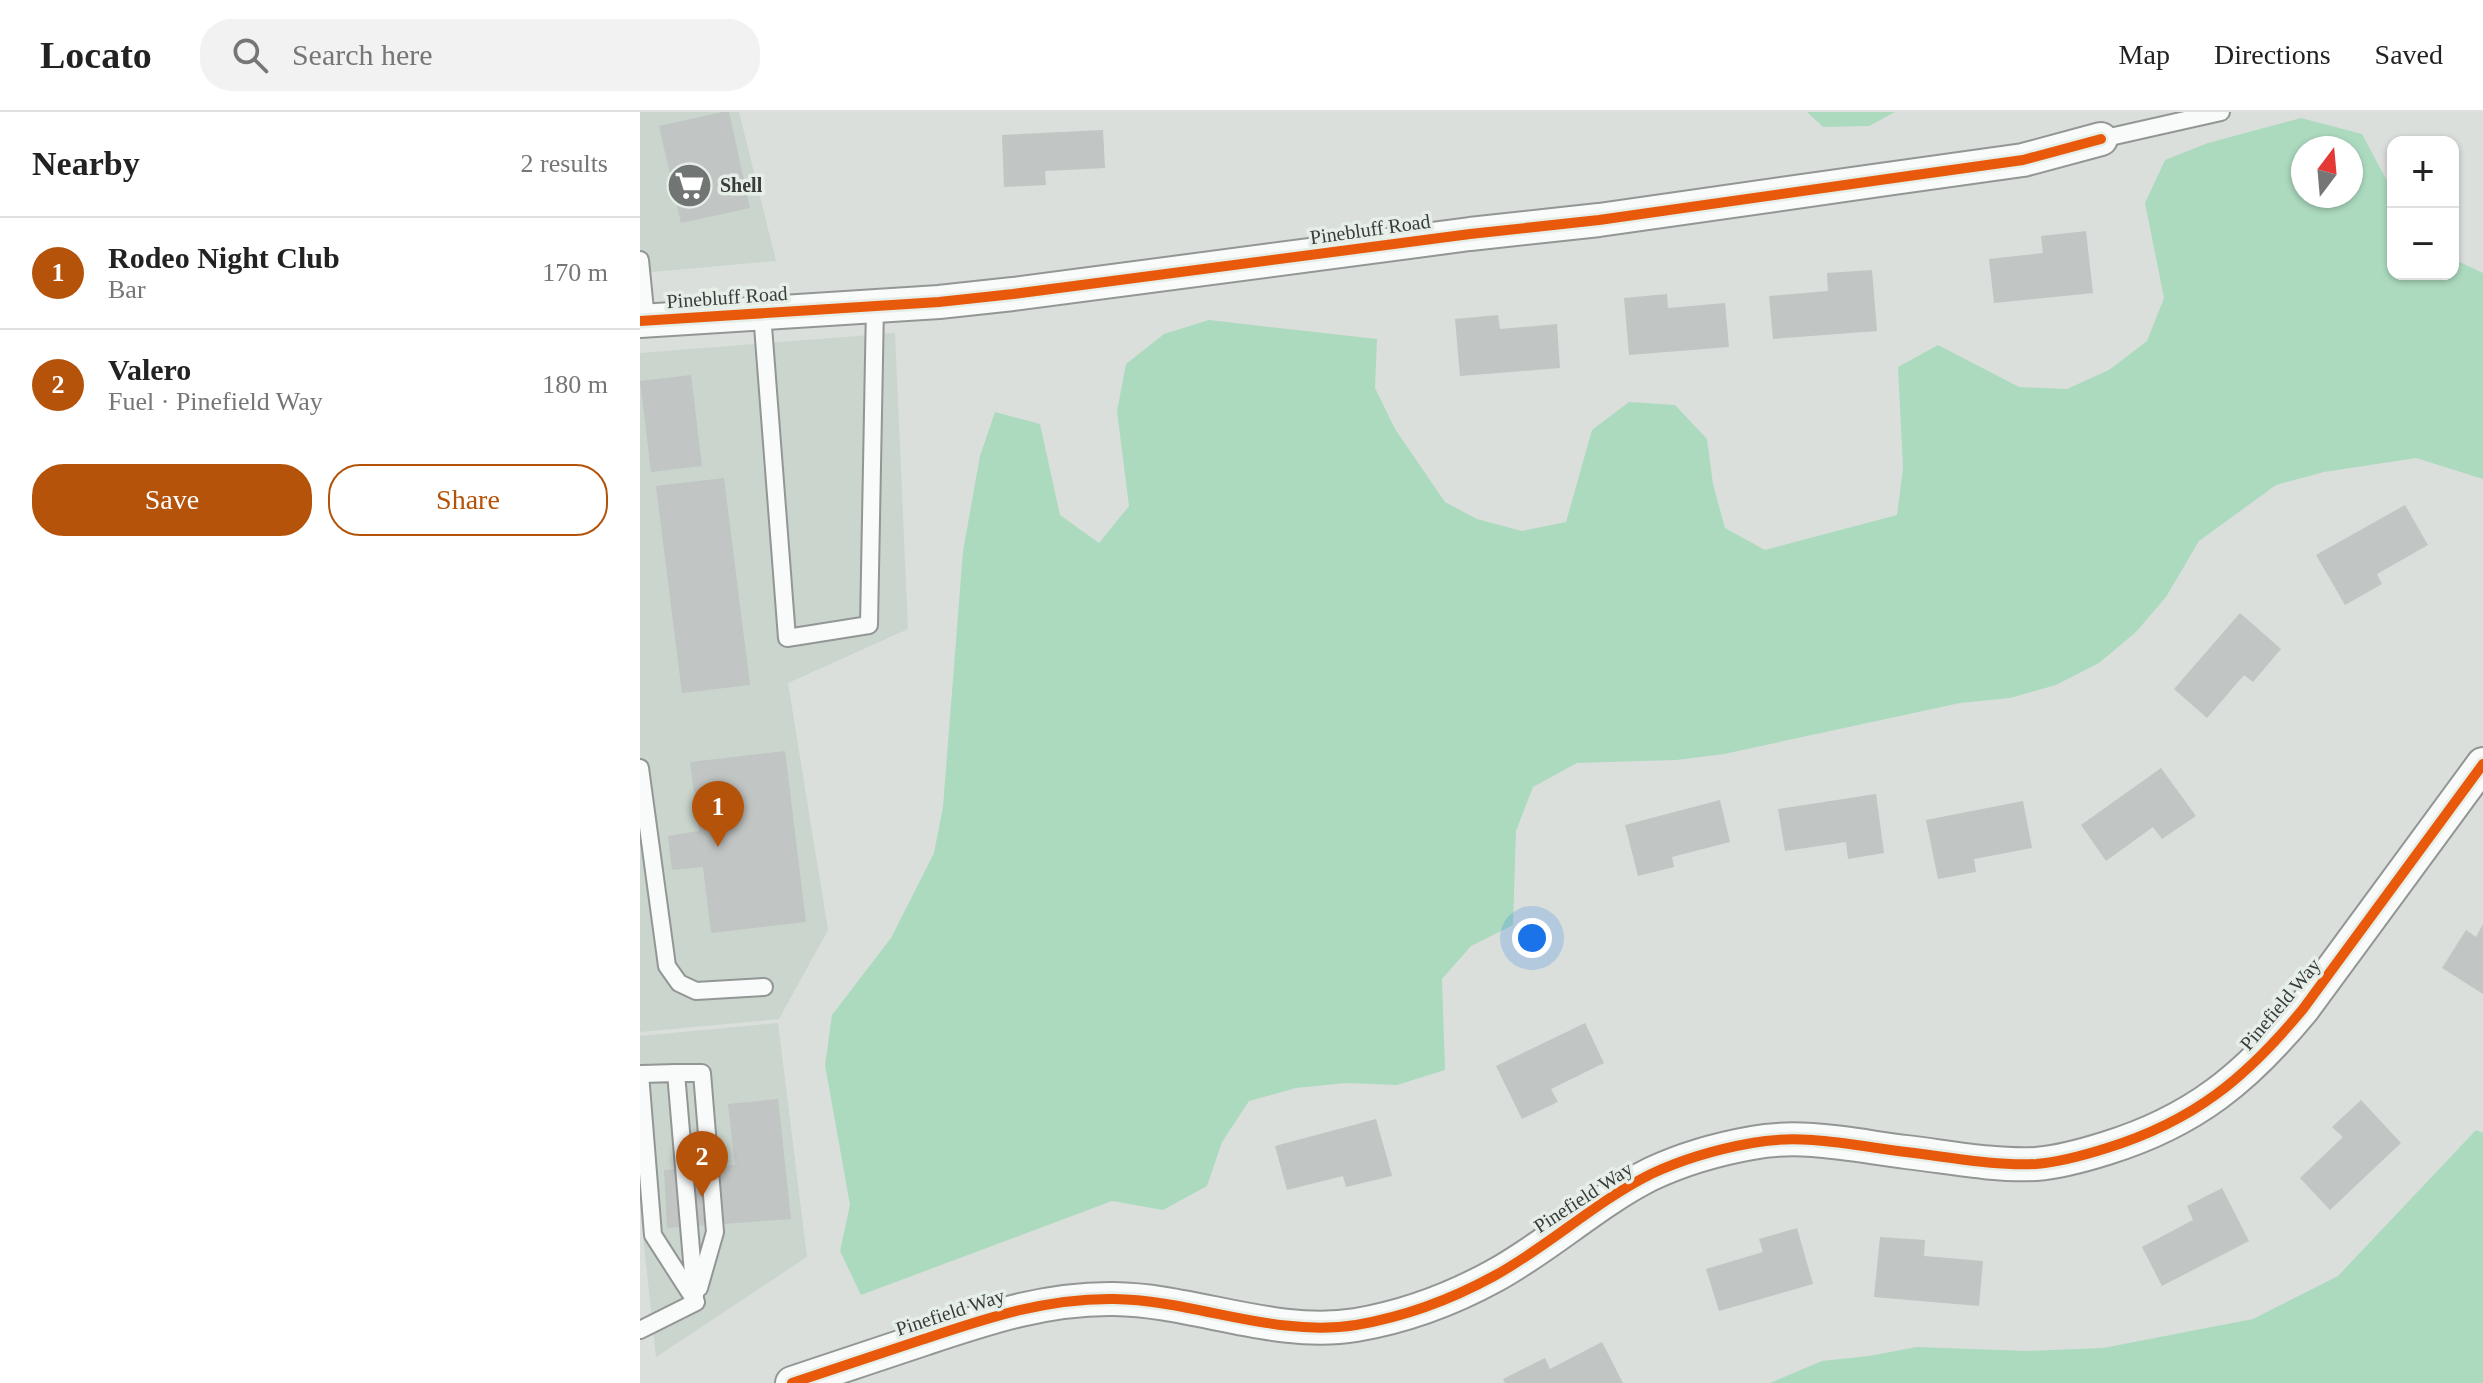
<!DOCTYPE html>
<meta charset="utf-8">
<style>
:root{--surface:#fff;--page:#f2f2f2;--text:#222;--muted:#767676;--line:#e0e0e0;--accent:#b45309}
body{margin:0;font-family:"Times New Roman",serif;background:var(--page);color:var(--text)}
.controls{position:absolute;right:24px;top:24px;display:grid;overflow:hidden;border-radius:16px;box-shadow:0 2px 6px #0004}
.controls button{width:72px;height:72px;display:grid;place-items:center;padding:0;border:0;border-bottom:2px solid var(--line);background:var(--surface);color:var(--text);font:40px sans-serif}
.compass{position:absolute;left:1651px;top:24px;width:72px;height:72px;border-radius:50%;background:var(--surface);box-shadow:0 2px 6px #0004;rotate:16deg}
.you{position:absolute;left:892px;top:826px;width:28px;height:28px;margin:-20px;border:6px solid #fff;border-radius:50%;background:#1a73e8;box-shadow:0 0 0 12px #1a73e833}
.badge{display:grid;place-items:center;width:52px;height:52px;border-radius:50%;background:var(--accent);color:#fff;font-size:26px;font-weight:700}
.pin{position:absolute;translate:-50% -66px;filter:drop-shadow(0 2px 4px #0008)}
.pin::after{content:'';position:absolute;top:42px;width:28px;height:24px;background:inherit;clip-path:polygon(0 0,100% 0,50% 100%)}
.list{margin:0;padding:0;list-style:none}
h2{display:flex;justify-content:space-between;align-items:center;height:104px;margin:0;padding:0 32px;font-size:34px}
h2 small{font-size:26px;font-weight:400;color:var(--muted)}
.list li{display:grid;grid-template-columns:52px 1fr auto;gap:24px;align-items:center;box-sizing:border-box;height:112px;padding:0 32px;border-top:2px solid var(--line)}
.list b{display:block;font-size:30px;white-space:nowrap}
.list p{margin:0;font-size:26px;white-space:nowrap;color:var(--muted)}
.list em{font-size:26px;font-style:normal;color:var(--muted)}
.actions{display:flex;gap:16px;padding:24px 32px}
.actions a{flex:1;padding:18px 0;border:2px solid var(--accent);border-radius:32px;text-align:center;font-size:28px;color:var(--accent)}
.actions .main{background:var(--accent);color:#fff}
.icon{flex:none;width:44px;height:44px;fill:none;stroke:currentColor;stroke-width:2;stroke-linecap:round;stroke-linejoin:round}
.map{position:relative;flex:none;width:1843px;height:1271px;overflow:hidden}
header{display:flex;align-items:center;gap:48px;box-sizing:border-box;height:112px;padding:0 40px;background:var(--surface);border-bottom:2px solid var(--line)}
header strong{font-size:38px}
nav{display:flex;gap:44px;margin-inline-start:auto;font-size:28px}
.search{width:560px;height:72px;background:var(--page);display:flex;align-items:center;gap:20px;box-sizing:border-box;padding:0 28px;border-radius:32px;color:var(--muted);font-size:30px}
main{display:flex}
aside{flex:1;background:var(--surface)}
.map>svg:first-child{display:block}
.built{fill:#cad5ce}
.green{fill:#acdabf;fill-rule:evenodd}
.building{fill:#c1c5c3}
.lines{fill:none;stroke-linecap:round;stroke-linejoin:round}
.service-casing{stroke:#929694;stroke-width:20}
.minor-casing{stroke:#929694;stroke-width:36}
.service{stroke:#f9fafa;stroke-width:16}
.minor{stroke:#f9fafa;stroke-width:32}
.cycleway-casing{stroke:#e6eee8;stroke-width:15}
.cycleway{stroke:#e8590c;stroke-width:10}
.labels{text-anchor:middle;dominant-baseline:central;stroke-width:7;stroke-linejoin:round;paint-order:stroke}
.poi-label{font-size:20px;font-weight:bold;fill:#393c3a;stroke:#e6eee8;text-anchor:start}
.street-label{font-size:20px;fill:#393c3a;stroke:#e6eee8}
</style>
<header>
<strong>Locato</strong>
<div class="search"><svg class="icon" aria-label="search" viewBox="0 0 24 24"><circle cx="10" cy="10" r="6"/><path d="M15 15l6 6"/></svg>Search here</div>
<nav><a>Map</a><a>Directions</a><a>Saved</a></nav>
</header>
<main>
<aside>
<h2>Nearby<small>2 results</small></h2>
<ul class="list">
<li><span class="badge">1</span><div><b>Rodeo Night Club</b><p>Bar</p></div><em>170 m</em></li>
<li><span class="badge">2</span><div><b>Valero</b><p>Fuel · Pinefield Way</p></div><em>180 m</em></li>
</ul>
<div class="actions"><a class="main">Save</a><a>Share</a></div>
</aside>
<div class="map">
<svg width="1843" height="1271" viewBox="0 0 1843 1271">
<rect width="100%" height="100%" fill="#dadfdc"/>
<!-- built -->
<g class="built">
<path d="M0,0H99L136,149L0,161Z"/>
<path d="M255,221L268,517L148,571L188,818L139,907L0,920V241Z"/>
<path d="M138,911L167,1145L16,1245L0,1096V924Z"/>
</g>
<!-- green -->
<g class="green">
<path d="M1167,0H1255L1229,14L1183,15Z"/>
<path d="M1661,6L1722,22L1753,80V162H1813V147L1843,161V367L1776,346L1684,360L1636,373L1559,429L1526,485L1496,520L1459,551L1416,573L1370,586L1320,591L1084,642L1036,648L937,651L893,675L876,719L873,813L831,834L802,867L805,958L757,973L706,971L656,976L609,989L582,1030L567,1074L523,1098L472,1089L221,1183L200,1139L210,1093L185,953L192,903L251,826L294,741L303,695L323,439L340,344L355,300L400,312L420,403L459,431L489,394L477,299L486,252L524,222L569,208L737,227L735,276L755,317L805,390L837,407L882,419L926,410L952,318L989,290L1035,293L1067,327L1073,372L1085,416L1125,438L1257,403L1263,356L1258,255L1298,233L1379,275L1427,277L1469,258L1507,229L1524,186L1505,91L1525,48L1568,31ZM1711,36V84H1663V36Z"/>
<path d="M1836,1018L1843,1021V1271H1130L1182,1249L1229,1244L1277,1235L1388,1239L1463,1236L1613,1207L1698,1164Z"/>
</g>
<!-- building -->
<g class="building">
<path d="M83,0H89L110,96L41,111L19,14Z"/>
<path d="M463,18L465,56L405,59L406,73L364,75L362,23Z"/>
<path d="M1446,119L1453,181L1354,191L1349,147L1403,141L1401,124Z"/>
<path d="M1232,158L1237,219L1133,227L1129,184L1188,179L1187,161Z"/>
<path d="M1027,182L1028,196L1085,191L1089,235L989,243L984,186Z"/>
<path d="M858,203L860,217L917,212L920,256L820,264L815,207Z"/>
<path d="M51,263L62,354L11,360L0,269Z"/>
<path d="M84,366L110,573L42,581L16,374Z"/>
<path d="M1765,393L1788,433L1737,462L1742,472L1705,493L1676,443Z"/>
<path d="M1600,501L1641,537L1613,570L1604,563L1567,606L1534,577Z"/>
<path d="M145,639L166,810L71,821L63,755L32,758L28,724L59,719L50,650Z"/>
<path d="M1521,656L1556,704L1522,727L1513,715L1466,749L1441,713Z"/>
<path d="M1236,682L1244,741L1208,747L1206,730L1145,739L1138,697Z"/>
<path d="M1080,688L1090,730L1032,745L1034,755L998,764L985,713Z"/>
<path d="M1383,689L1392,736L1334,747L1336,760L1298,767L1286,708Z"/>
<path d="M1843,812V882L1802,856L1826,818L1836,825Z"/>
<path d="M945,911L964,951L911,977L918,990L882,1007L856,954Z"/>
<path d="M138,987L151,1107L27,1116L24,1058L95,1053L88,992Z"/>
<path d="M1721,988L1761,1031L1690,1098L1660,1066L1703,1025L1692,1015Z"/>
<path d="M736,1007L752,1064L706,1075L703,1064L647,1078L635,1034Z"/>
<path d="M1582,1076L1609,1129L1522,1174L1502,1135L1553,1108L1547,1094Z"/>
<path d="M1157,1116L1173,1172L1079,1199L1066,1157L1123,1140L1119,1127Z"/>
<path d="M1240,1125L1285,1128L1284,1144L1343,1149L1339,1194L1234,1185Z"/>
<path d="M962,1230L983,1271H865L863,1267L905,1246L910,1257Z"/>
</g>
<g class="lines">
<defs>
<g id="service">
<path d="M1461,27L1581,0"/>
<path d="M0,148L6,208"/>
<path d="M122,201L147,526L229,513L235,194"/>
<path d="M0,656L27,854L39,871L56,879L124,875"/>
<path d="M36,961H62L75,1120L59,1176"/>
<path d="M0,962L13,1123L56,1190L0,1218"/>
<path d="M2,962L36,961L55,1184"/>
</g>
<g id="minor">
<path d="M0,209L299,190L373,182L830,122L959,108L1247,67L1383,48L1461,27"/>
<path d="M152,1271C196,1256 240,1242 284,1227C347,1206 406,1186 474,1187C554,1188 635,1226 716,1213C763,1205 812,1187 854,1164C909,1134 955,1090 1011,1062C1043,1047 1078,1037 1112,1031C1162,1021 1217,1034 1266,1040C1309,1045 1353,1054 1396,1052C1420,1050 1445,1043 1467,1036C1554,1009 1606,966 1663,897L1843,652"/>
</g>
</defs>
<!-- service casing -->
<use href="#service" class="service-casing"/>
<!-- minor casing -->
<use href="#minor" class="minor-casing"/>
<!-- service -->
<use href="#service" class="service"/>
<!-- minor -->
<use href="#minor" class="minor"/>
<defs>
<g id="cycleway">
<path d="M0,209L299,190L373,182L830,122L959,108L1247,67L1383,48L1461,27"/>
<path d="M152,1271C196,1256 240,1242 284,1227C347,1206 406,1186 474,1187C554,1188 635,1226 716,1213C763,1205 812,1187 854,1164C909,1134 955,1090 1011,1062C1043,1047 1078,1037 1112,1031C1162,1021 1217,1034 1266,1040C1309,1045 1353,1054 1396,1052C1420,1050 1445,1043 1467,1036C1554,1009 1606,966 1663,897L1843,652"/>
</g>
</defs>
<!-- cycleway casing -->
<use href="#cycleway" class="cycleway-casing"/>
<!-- cycleway -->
<use href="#cycleway" class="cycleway"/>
</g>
<!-- icons -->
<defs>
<symbol id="supermarket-disc" viewBox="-11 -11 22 22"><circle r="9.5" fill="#717573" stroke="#e6eee8"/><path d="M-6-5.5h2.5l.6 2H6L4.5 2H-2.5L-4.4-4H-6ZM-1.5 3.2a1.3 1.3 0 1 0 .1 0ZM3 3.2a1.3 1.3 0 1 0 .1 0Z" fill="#fff"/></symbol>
</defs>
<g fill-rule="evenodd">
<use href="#supermarket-disc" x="24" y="48" width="51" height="51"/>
</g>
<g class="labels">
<!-- poi labels -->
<g class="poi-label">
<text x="80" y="73">Shell</text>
</g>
<!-- street labels -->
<g class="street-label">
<text transform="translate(730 117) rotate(-8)">Pinebluff Road</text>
<text transform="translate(87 185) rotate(-4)">Pinebluff Road</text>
<text transform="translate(1640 892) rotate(-50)">Pinefield Way</text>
<text transform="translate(943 1085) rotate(-33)">Pinefield Way</text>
<text transform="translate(310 1200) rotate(-18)">Pinefield Way</text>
</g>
</g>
</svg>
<div class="controls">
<button>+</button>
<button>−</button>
</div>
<svg class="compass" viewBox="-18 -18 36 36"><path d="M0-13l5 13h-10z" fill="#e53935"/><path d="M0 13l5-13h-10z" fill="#767676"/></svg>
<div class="you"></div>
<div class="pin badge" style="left:78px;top:735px">1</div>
<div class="pin badge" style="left:62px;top:1085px">2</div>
</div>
</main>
